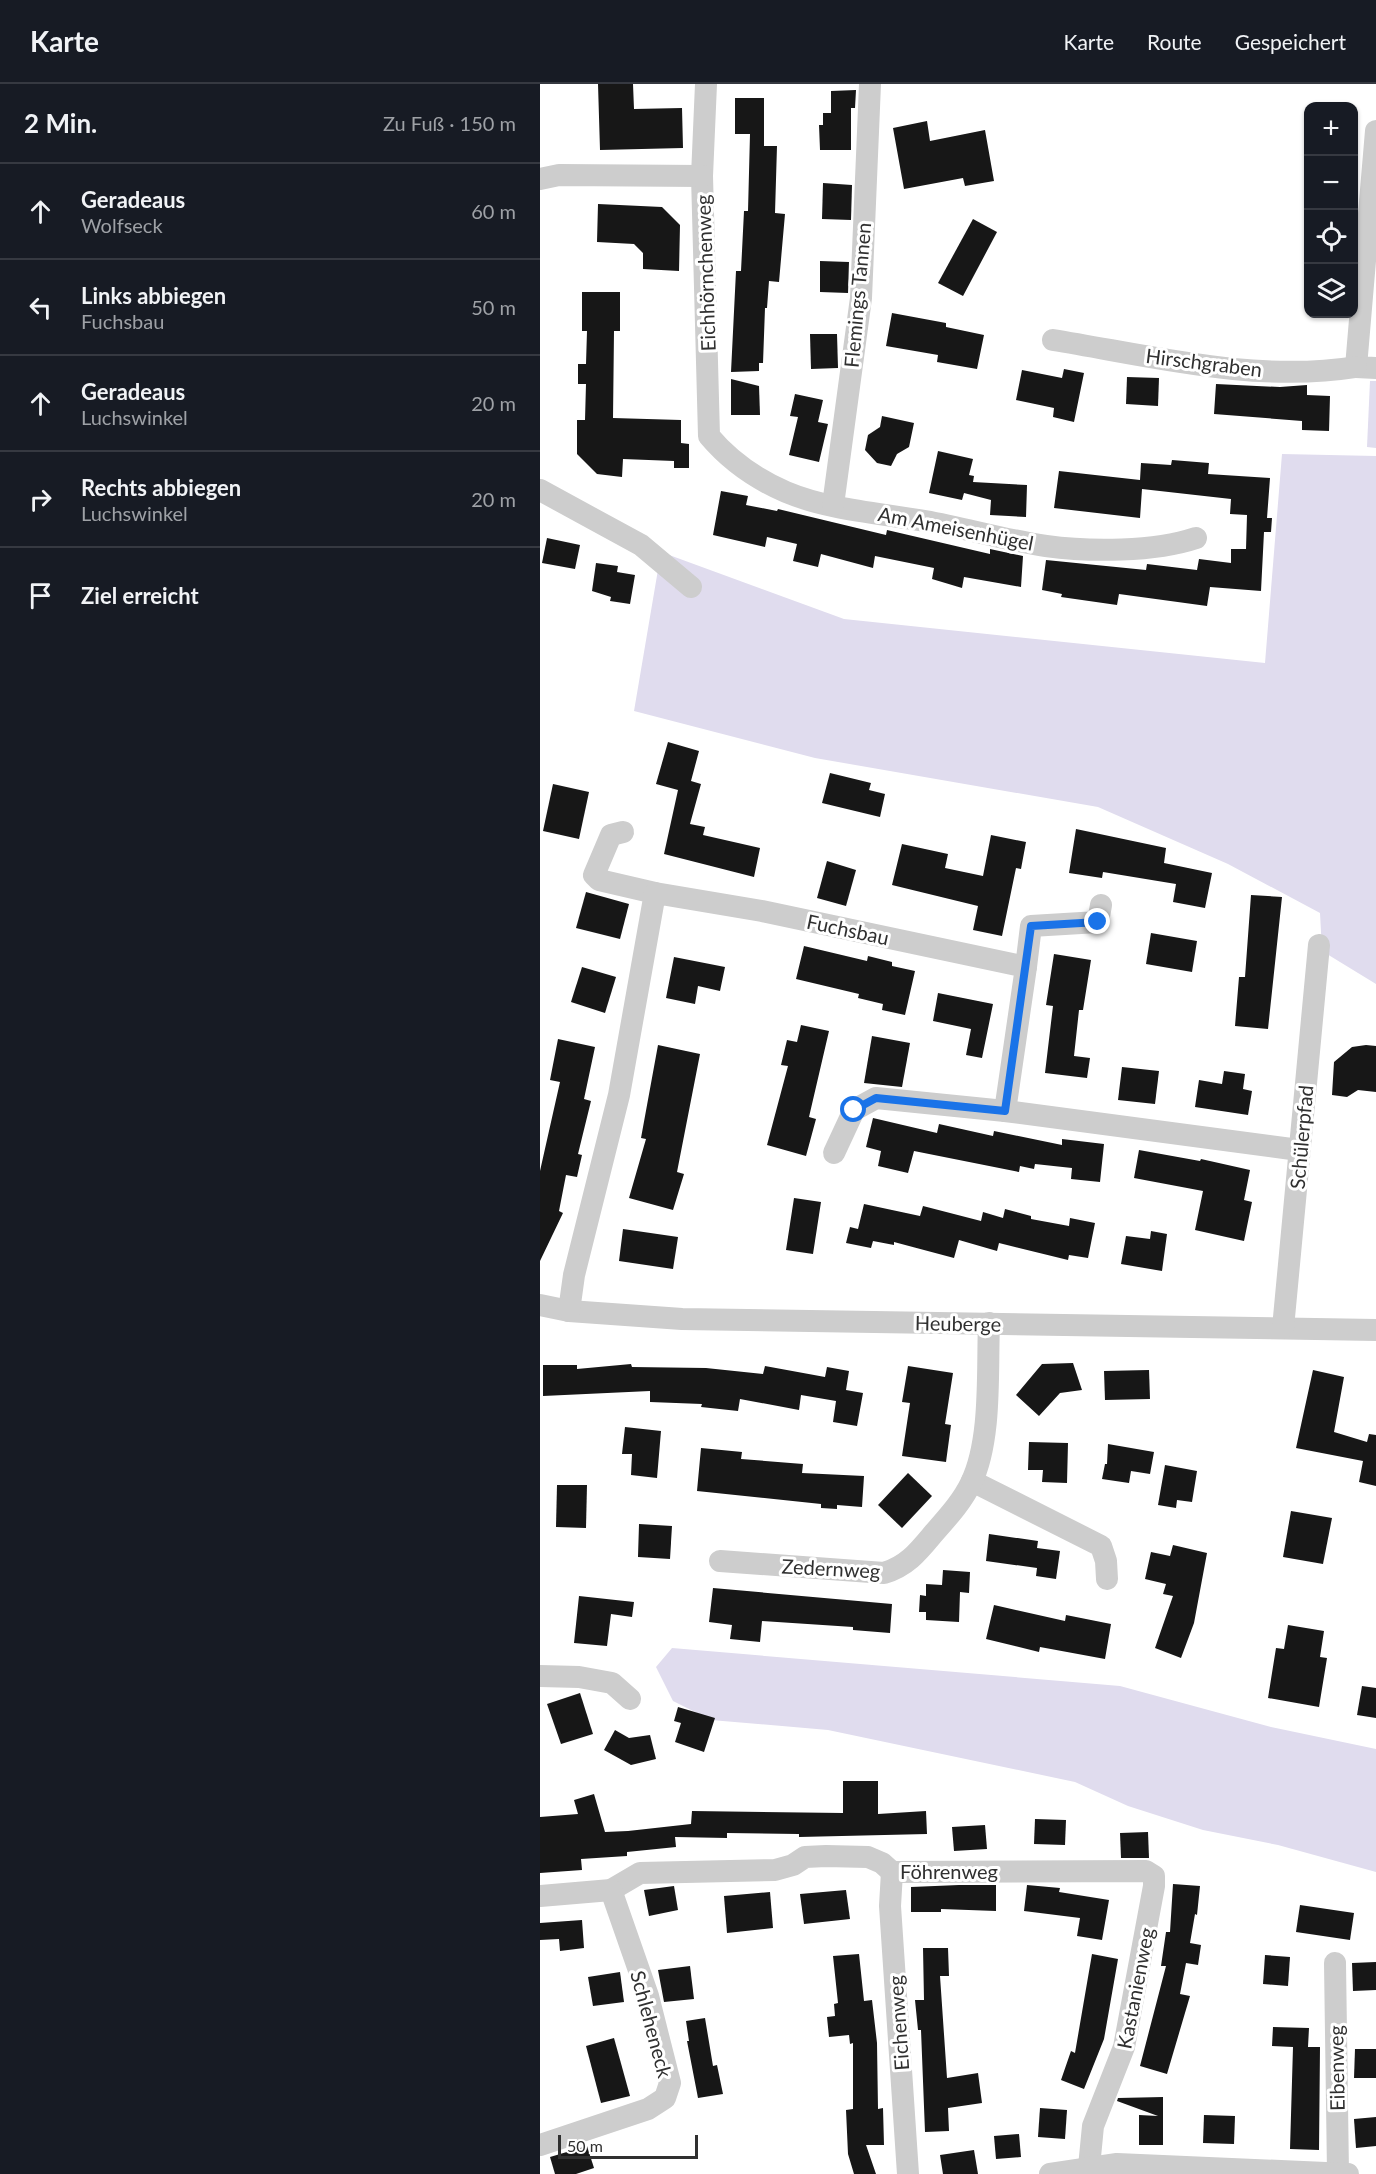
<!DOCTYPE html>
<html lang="de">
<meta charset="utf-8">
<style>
:root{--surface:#171b24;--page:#242831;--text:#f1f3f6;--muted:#9ea1a6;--line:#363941}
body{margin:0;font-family:Lato,sans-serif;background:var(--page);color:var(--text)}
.controls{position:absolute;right:18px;top:18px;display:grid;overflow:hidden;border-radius:12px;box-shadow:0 2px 4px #0004}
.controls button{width:54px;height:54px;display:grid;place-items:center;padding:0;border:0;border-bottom:2px solid var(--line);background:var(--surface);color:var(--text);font:30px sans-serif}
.scale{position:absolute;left:18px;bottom:15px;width:140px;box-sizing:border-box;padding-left:6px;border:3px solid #303030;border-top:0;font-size:16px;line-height:21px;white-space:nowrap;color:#303030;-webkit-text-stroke:4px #fff;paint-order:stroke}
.stop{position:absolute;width:18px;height:18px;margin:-14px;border:4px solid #1a73e8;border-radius:50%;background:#fff}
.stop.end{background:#1a73e8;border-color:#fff;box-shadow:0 2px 6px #0008}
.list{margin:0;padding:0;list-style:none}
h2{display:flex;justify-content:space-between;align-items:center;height:78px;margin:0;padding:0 24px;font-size:26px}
h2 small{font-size:20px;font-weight:400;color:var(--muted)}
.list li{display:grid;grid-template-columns:39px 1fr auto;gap:18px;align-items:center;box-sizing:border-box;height:96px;padding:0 24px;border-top:2px solid var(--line)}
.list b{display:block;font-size:22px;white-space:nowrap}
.list p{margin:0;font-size:20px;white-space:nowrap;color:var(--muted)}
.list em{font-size:20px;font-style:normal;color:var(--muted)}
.icon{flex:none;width:33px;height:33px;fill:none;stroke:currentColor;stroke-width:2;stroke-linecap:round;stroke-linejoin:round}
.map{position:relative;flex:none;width:836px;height:2090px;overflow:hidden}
header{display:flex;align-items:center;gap:36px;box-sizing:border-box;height:84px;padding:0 30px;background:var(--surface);border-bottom:2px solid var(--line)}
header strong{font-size:28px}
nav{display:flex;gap:33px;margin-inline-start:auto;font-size:21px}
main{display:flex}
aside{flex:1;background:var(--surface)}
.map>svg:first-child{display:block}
.green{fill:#e0dcee}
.building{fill:#171717}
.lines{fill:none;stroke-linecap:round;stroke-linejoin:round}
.street{stroke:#cdcdcd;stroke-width:22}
.route{stroke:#1a73e8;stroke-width:8}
.labels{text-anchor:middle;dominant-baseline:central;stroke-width:6;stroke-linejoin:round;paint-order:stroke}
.street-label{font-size:20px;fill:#303030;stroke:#fff}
</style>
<header>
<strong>Karte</strong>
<nav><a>Karte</a><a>Route</a><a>Gespeichert</a></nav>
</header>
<main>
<aside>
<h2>2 Min.<small>Zu Fuß · 150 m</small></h2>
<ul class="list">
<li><svg class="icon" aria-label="ahead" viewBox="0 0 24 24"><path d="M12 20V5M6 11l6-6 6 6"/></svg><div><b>Geradeaus</b><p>Wolfseck</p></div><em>60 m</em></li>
<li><svg class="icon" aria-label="left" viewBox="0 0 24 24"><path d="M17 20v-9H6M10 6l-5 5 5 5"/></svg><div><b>Links abbiegen</b><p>Fuchsbau</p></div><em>50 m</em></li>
<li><svg class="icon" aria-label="ahead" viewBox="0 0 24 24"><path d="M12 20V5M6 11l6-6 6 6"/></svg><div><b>Geradeaus</b><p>Luchswinkel</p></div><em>20 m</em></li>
<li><svg class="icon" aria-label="right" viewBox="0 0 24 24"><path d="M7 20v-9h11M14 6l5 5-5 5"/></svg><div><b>Rechts abbiegen</b><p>Luchswinkel</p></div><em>20 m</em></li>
<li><svg class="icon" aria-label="arrive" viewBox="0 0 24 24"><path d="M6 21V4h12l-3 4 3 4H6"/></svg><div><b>Ziel erreicht</b></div></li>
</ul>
</aside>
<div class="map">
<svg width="836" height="2090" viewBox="0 0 836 2090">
<rect width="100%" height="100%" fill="#fff"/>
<!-- green -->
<g class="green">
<path d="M830,297H836V364L827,363Z"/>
<path d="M742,370L836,372V900L782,867L780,829L688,780L558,723L275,674L94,627L121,468L304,535L725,579Z"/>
<path d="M132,1564L580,1602L731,1643L836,1665V1788L738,1761L663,1746L588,1722L535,1698L288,1646L171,1636L133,1617L116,1583Z"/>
</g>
<!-- building -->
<g class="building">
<path d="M58,0H93L94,25L142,24L143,64L60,66Z"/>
<path d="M316,6L315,24H311V66H280L279,41H283V29H291V7Z"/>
<path d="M195,14H224V62H237L235,129L245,130L239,198L229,197L227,224H225L223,279H219V287L191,288L196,187H201L204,127H208L210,50H195Z"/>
<path d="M387,37L390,57L445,46L454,97L425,102L423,94L364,105L353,44Z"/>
<path d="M283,99L312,101L311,136L282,135Z"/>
<path d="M58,120L122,123L140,141L139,187L103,185V169L94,160L57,158Z"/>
<path d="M433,135L457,148L423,212L398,199Z"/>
<path d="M280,177L309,178L308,209L280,208Z"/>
<path d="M42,208H80V247H74L73,334L141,336V359L149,360V384H134V377L83,375L82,393L57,390L37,370V336H45L46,300H38V280H46L47,247H42Z"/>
<path d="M352,229L406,239V243L444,251L437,285L397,278L398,271L346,262Z"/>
<path d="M270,250H297L298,284L271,285Z"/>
<path d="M524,285L544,289L534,338L513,333L514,324L476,316L482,286L522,294Z"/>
<path d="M587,293L619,294L618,322L586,320Z"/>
<path d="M191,295L219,302L220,331H191Z"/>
<path d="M676,300L740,303L767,301V311L790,312L789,347L762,346V337L674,330Z"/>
<path d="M255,310L283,316L278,338L288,340L279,378L249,371L258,333L250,332Z"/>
<path d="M342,332L374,339L369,363L357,370L351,382L337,379L325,366L328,351L340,343Z"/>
<path d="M398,367L433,375L429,391L434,392L433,398L487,401L486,433L450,431L451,416L424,409L422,416L389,409Z"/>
<path d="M632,376L669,379L668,390L730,394L727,434H732L731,448H724L721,507L670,503L667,522L579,510L577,521L521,513L522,510L502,506L506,476L606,486L607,480L657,486L659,475L691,479V465H706L707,431L690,430L691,415L602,405L600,434L514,424L519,387L600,396L601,379L631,381Z"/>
<path d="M181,407L208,412L206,421L237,427L238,425L346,451L347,446L450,470V465L483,472L481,503L424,493L422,504L392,495L394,484L335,472L333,484L281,470L278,483L253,477L257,460L227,453L225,463L173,451Z"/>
<path d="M7,454L40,461L35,485L2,479Z"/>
<path d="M56,479L78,482L77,488L95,491L90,520L70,517L71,513L52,507Z"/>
<path d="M128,658L159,667L151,697L161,700L150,740L165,743L163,751L220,764L214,793L124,770L138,706L116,700Z"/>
<path d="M290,689L331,699L329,706L345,710L340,733L282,719Z"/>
<path d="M13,700L49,708L39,755L3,747Z"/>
<path d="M536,745L626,764L624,779L672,789L665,824L633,818L636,800L563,788L562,794L529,789Z"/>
<path d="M451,751L486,758L481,785L476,784L462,852L433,846L438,822L352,801L362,760L408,770L405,784L443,792Z"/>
<path d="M287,777L316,786L306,822L277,814Z"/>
<path d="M46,808L89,820L80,855L36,844Z"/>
<path d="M711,811L742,813L728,945L695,942L699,893H705Z"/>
<path d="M611,849L657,857L652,888L606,880Z"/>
<path d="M264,862L327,877L328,872L352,878V882L375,887L365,931L342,926L343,920L318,914L319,910L256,895Z"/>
<path d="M514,870L551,876L543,926H539L534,972L550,974L547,994L505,989L513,922L506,921Z"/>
<path d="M134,873L185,883L180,907L158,902L155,920L126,914Z"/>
<path d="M42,883L76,893L65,929L31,918Z"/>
<path d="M398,909L453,920L442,974L426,971L431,945L393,937Z"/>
<path d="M261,941L289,947L269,1033L276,1035L266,1072L227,1061L248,982L241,981L247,956L257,958Z"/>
<path d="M332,952L370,959L362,1003L324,999Z"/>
<path d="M18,955L55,963L44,1015L51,1017L38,1070L42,1071L37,1093L26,1091L19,1127L23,1129L0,1177V1087L20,998L10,996Z"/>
<path d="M118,961L160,970L137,1088L144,1090L133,1126L89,1114L106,1055L101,1054Z"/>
<path d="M826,961L836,962V1008L818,1006L807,1013L792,1011L794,978L812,963Z"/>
<path d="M582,983L619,987L615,1020L578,1016Z"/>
<path d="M684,987L705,990L703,1005L712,1007L708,1031L655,1023L659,996L682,1000Z"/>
<path d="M333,1034L397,1049L399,1040L453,1052L454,1047L522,1061V1055L564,1060L560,1098L531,1095L532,1084L495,1080L494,1085L480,1082L479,1088L374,1067L368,1089L338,1082L341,1067L326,1063Z"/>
<path d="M599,1066L660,1077L661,1075L710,1086L704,1116L712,1118L704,1157L655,1146L663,1107L594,1094Z"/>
<path d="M254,1114L281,1118L273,1170L246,1166Z"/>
<path d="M324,1120L380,1132L383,1122L441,1137L443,1128L463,1134L465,1125L491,1132V1135L529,1142L530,1134L555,1139L548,1174L529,1171L528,1176L459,1159L457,1167L419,1156L414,1174L354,1158V1161L333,1157L331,1164L306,1159L310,1143L318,1145Z"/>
<path d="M83,1145L138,1153L133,1185L79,1177Z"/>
<path d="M611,1147L627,1150L622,1187L581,1180L586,1152L610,1155Z"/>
<path d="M533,1279L542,1306L520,1309L499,1332L476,1311L502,1280Z"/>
<path d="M91,1280L92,1283L166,1284L223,1290L225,1282L285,1293L287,1283L309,1287L306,1306L323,1309L317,1342L293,1338L296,1317L261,1311L259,1326L200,1315L198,1327L161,1323L162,1320L110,1318V1307L3,1312V1281H37V1285Z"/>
<path d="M368,1282L413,1289L405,1340L411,1341L406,1378L362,1372L370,1319L362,1318Z"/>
<path d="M609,1286L610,1315L565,1316L564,1287Z"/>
<path d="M773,1286L804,1293L794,1348L827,1358L829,1350L836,1351V1402L819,1398L823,1377L756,1364Z"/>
<path d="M85,1343L121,1347L117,1394L91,1391L92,1370H82Z"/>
<path d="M489,1358L528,1359L527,1399L502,1398L503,1386H488Z"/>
<path d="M568,1360L614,1368L610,1390L591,1387L589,1399L562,1395L565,1380H567Z"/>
<path d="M161,1364L202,1368L201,1375L263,1380L262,1389L324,1392L322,1423L297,1421V1425L281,1424V1420L157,1407Z"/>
<path d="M625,1381L657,1387L652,1418L637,1416L636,1424L618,1421Z"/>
<path d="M368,1389L392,1412L362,1444L338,1421Z"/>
<path d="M17,1401H47L46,1444L16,1443Z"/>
<path d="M751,1427L792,1434L783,1480L743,1473Z"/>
<path d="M99,1440L132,1442L130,1475L98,1473Z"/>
<path d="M449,1450L498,1457L497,1464L520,1467L516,1495L496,1492L497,1484L446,1477Z"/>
<path d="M633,1461L667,1469L654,1539L641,1574L615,1564L633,1512L623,1510L626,1500L605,1495L611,1468L630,1472Z"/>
<path d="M403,1486L430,1488L429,1509L420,1508L419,1538L386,1536V1528H379L380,1511L386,1512V1500L402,1501Z"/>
<path d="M173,1504L352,1520L350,1549L313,1546V1543L222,1537L220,1558L190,1555L192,1541L169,1538Z"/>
<path d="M39,1512L94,1518L92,1533L71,1530L67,1562L34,1559Z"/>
<path d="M454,1521L525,1537L526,1531L571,1540L565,1575L500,1563L499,1568L446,1555Z"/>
<path d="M748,1541L784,1547L780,1573L787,1574L779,1623L728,1614L736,1564L744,1565Z"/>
<path d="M822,1602L836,1604V1634L817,1631Z"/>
<path d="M40,1609L53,1650L21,1660L7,1620Z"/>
<path d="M138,1623L175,1634L164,1668L135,1658L141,1639L134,1637Z"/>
<path d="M75,1646L89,1654L110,1651L116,1675L91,1681L64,1666Z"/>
<path d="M303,1697H338V1730L386,1727L387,1750L259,1753V1750L187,1749V1754L135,1753L136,1763L87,1768V1772L41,1775L42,1786L0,1789V1733L38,1730L34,1716L54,1710L65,1748L88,1747L151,1740L152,1727L303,1729Z"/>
<path d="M495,1735L526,1736L525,1761L494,1760Z"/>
<path d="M445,1741L447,1765L414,1767L412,1743Z"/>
<path d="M608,1748L609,1774H581L580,1749Z"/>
<path d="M633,1800L660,1802L657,1831L655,1830L650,1859L661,1861L658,1881L646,1879L640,1910L650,1912L627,1990L600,1982L626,1882H621L626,1848H630Z"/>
<path d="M419,1801H456V1827L401,1825V1828H371V1803Z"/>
<path d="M487,1801L520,1804L519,1808L569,1816L562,1856L537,1852L540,1834L484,1827Z"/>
<path d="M134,1802L138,1826L109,1832L104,1806Z"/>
<path d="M306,1806L310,1835L264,1840L260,1810Z"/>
<path d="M230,1808L233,1844L187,1849L184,1812Z"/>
<path d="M760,1821L814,1829L810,1856L756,1848Z"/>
<path d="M42,1836L44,1864L20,1867L19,1855L0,1856V1839Z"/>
<path d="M383,1864H408L409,1892H400L407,1994L438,1989L442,2019L408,2024L409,2047L385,2048L381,1946H378L375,1916H384Z"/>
<path d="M319,1870L324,1917L332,1916L337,1959L338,2025L343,2024L344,2061H326L336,2090H314L308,2070L306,2026L313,2025V1959L310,1960L309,1951L289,1953L287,1933L295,1932L294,1920L298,1919L293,1872Z"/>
<path d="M552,1870L578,1875L564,1955L544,2005L521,1996L531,1967L535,1969Z"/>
<path d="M725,1871L750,1873L748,1902L723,1900Z"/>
<path d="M836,1878V1906L813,1907L812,1879Z"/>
<path d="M150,1882L154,1915L124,1918L118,1886Z"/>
<path d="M80,1888L84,1918L53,1922L48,1893Z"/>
<path d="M165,1934L173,1982L177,1981L183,2010L158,2014L147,1957H149L146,1937Z"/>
<path d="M733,1943L769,1944L768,1963H780L779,2066L750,2065L753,1963L732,1962Z"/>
<path d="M74,1954L90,2012L61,2019L46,1962Z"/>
<path d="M815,1965H836V1994H814Z"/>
<path d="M623,2013V2061H599V2031L618,2032L577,2017L578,2014Z"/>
<path d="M500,2024L527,2026L525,2055L498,2053Z"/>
<path d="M664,2031L695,2032L694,2060L663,2059Z"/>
<path d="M836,2033V2062L816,2064L814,2035Z"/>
<path d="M479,2050L481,2073L456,2075L454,2052Z"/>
<path d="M47,2062L54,2084L36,2090H15L10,2073Z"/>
<path d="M434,2066L438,2090H403L400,2071Z"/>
</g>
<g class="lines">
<!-- street -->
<g class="street">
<path d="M166,0L162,92L169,352C190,377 216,395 246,408C289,426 340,429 385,437C425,444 465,456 506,462C550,468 614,468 656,454"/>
<path d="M836,47L816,283L836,284"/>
<path d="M0,95L19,91L162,92"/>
<path d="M513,256C612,272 715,299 816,283"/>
<path d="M0,406L101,461L151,503"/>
<path d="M293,421L321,214L330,0"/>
<path d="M83,748L71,751L54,791L59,796L115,809"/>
<path d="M486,883L491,842L558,838L561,821"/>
<path d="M294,1069L314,1026L336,1014L465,1027"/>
<path d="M0,1221L29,1227L142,1235L836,1246"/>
<path d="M29,1227L34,1191L79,1011L115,809L222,827L486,883L465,1027L759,1066"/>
<path d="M743,1244L779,861"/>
<path d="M432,1397L561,1462L566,1477L567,1495"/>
<path d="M180,1477L344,1489C367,1482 378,1468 393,1450C407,1434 422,1418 431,1399C452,1356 447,1287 449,1239"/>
<path d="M0,1592L39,1593L72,1599L90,1615"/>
<path d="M352,1788L350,1822L368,2090"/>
<path d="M0,1812L71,1806L100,1789L235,1786L253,1781L265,1773L286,1772L328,1773L342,1779L352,1788L606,1787L614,1792V1802L584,1963L553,2042L549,2083"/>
<path d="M795,1879L798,2089"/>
<path d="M0,2061L108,2025L125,2014L130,1999L108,1912L71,1806"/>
<path d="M510,2090L577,2080L808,2090"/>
</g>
</g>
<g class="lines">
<!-- route -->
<path class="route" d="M314,1026L336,1014L465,1027L491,842L558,838"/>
</g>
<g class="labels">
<!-- street labels -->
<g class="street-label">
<text transform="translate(165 189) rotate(-92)">Eichhörnchenweg</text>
<text transform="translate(317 211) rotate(-85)">Flemings Tannen</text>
<text transform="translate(664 278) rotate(7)">Hirschgraben</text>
<text transform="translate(416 444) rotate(11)">Am Ameisenhügel</text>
<text transform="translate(308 845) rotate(12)">Fuchsbau</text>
<text transform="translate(761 1053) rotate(-85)">Schülerpfad</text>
<text transform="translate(418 1239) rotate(1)">Heuberge</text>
<text transform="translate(291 1484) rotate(3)">Zedernweg</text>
<text x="409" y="1787">Föhrenweg</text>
<text transform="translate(595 1904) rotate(-79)">Kastanienweg</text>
<text transform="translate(358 1939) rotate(-94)">Eichenweg</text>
<text transform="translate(112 1940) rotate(75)">Schleheneck</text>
<text transform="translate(796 1984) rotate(-91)">Eibenweg</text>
</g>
</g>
</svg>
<div class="controls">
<button>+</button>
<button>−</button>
<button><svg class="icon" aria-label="locate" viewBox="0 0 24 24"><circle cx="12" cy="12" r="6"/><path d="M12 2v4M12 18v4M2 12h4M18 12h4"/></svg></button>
<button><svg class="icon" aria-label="layers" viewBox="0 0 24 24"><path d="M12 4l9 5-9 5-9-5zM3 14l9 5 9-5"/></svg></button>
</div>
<div class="scale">50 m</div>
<div class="stop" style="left:314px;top:1026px"></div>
<div class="stop end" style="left:558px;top:838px"></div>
</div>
</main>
